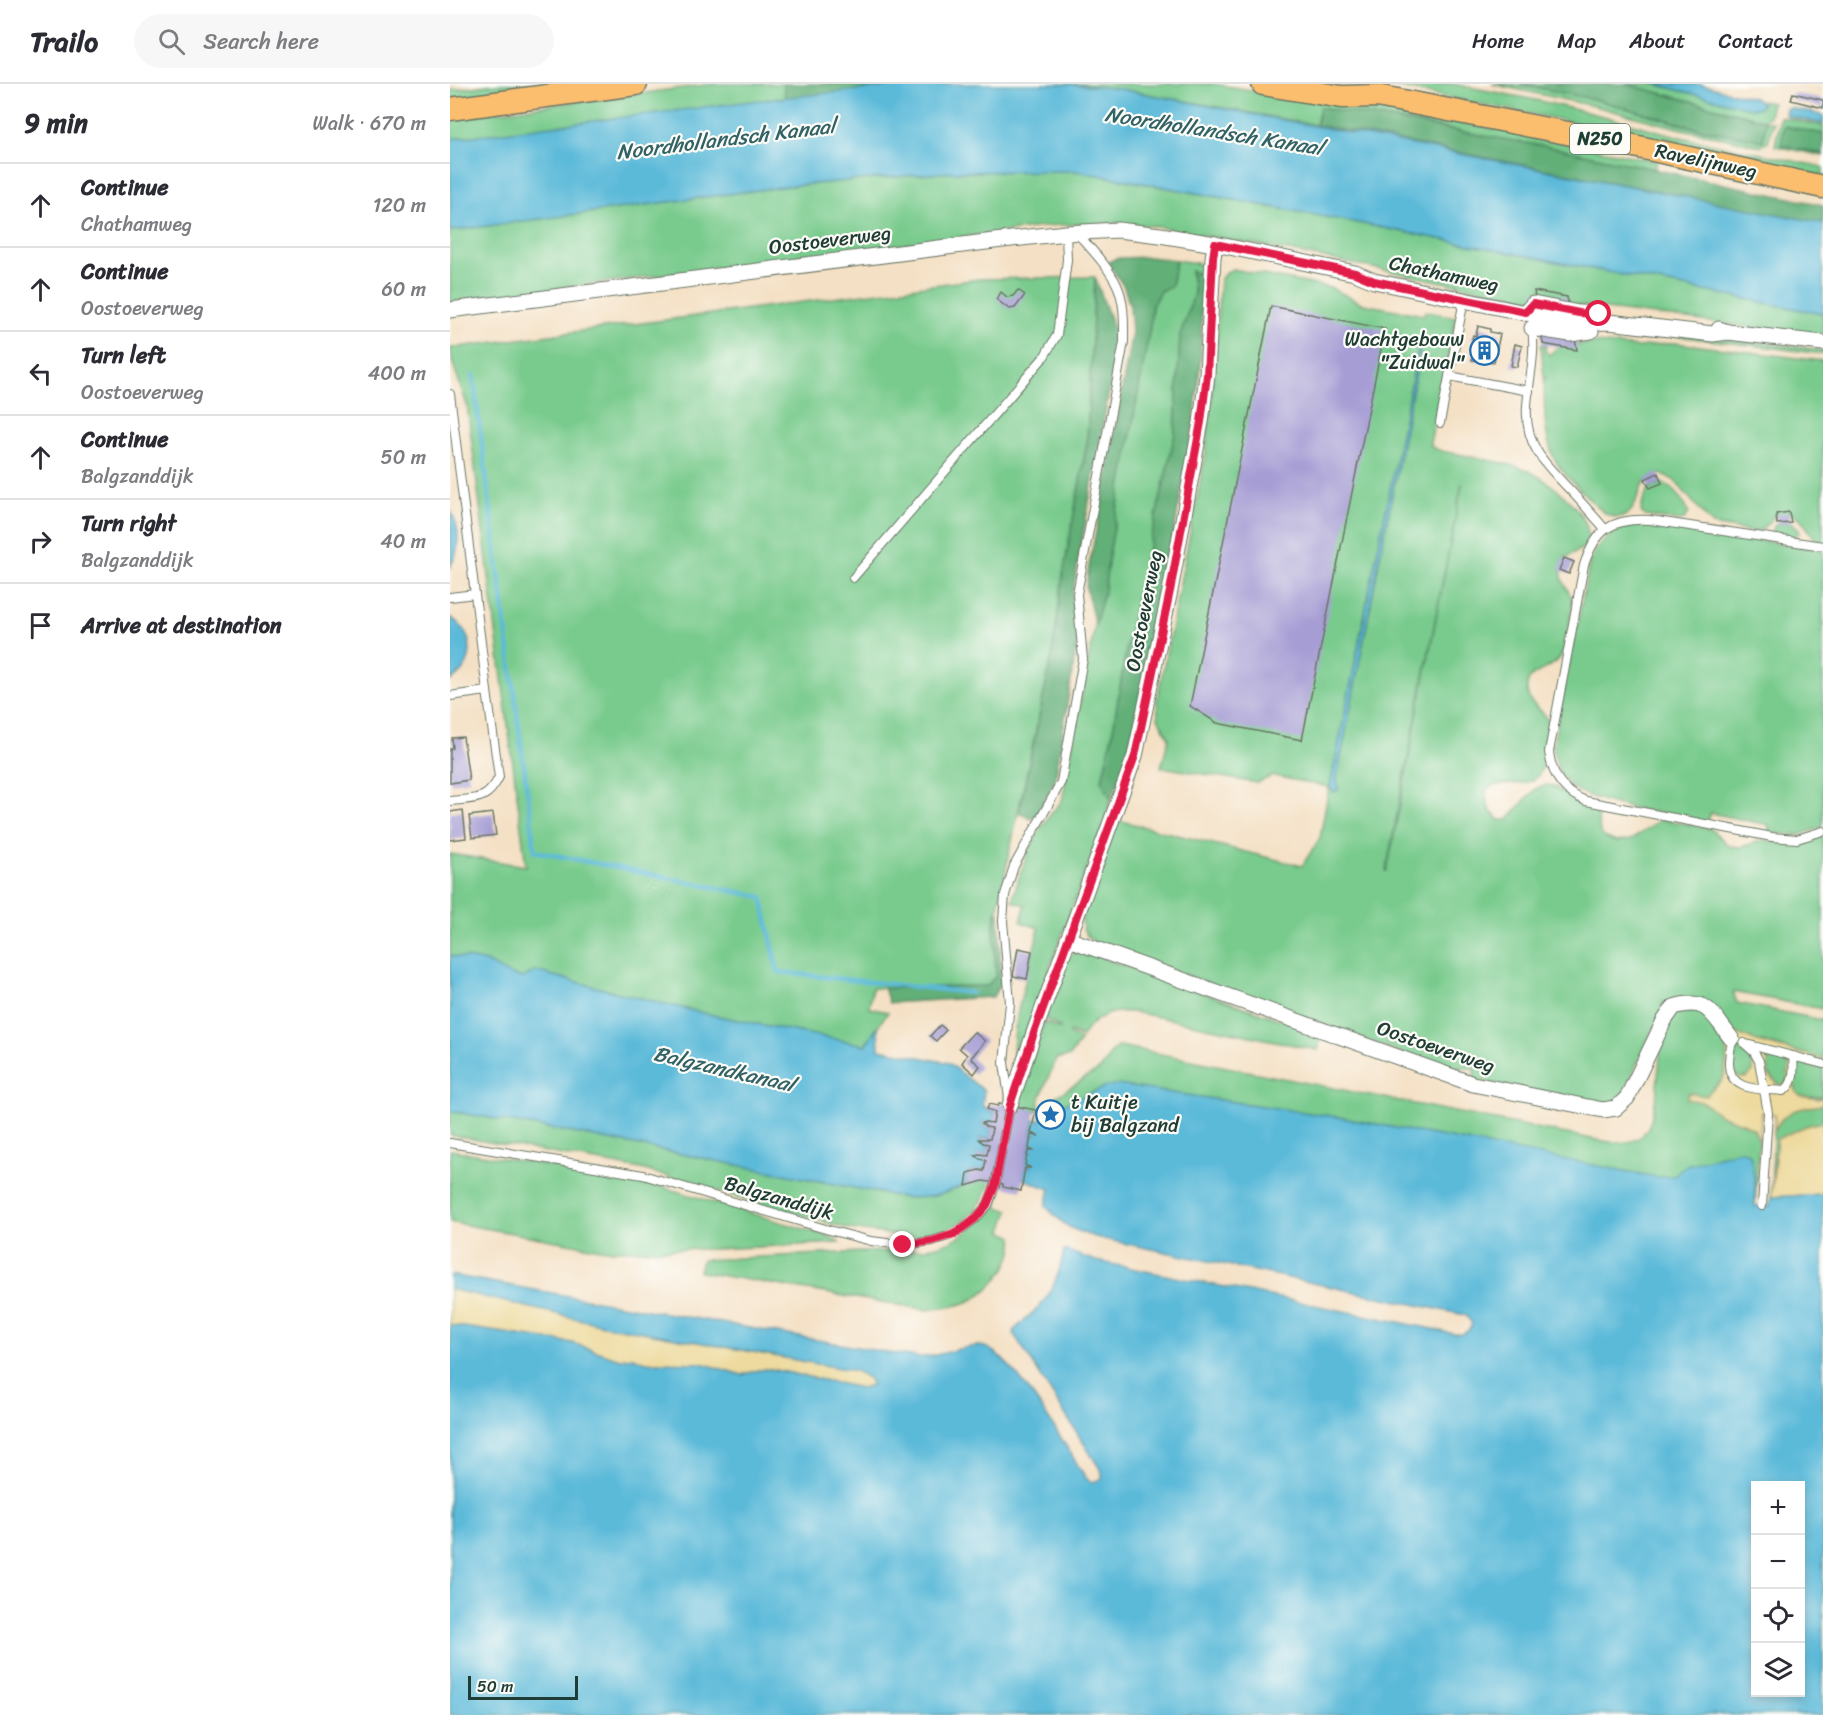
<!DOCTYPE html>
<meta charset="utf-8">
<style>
:root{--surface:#fff;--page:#f7f7f7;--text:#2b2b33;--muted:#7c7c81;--line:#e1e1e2}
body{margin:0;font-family:Sriracha,sans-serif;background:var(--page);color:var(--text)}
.controls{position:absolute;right:18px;bottom:18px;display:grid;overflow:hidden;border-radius:0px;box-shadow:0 3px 9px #0003}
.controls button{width:54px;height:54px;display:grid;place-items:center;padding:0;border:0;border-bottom:2px solid var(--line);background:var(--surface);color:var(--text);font:30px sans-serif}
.scale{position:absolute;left:18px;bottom:15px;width:110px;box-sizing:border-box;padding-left:6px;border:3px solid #1f3d34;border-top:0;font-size:16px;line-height:21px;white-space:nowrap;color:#1f3d34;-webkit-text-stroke:4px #fdfcf7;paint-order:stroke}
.stop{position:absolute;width:18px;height:18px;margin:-14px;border:4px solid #e11d48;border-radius:50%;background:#fff}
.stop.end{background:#e11d48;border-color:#fff;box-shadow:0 2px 6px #0008}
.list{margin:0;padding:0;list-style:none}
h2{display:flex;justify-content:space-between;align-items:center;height:78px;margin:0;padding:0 24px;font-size:26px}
h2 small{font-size:20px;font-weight:400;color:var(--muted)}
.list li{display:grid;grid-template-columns:39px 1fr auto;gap:18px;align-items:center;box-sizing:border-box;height:84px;padding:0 24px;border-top:2px solid var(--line)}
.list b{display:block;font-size:22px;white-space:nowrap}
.list p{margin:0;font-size:20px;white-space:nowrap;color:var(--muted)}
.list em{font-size:20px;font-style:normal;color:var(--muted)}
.icon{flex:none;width:33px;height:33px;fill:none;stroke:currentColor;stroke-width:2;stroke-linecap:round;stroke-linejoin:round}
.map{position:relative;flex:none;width:1373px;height:1631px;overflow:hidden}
header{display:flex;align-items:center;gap:36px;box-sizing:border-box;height:84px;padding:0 30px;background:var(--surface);border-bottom:2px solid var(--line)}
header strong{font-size:28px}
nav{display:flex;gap:33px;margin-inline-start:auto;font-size:21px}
.search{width:420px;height:54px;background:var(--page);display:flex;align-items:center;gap:15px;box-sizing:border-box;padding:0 21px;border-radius:33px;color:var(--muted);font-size:22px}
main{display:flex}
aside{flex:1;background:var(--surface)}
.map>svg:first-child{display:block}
.green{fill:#79cb8d;stroke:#4c8460;stroke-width:1.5;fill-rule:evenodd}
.forest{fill:#62af78;stroke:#407656;stroke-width:1.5}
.sand{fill:#eeda9e;stroke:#868c69;stroke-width:1.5;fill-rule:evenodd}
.water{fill:#5bbad9;stroke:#3d7c86;stroke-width:1.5;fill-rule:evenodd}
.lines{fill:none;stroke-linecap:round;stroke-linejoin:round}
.stream{stroke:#5bbad9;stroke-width:4.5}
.building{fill:#a69dd4}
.lane-casing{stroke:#6a7666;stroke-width:10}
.street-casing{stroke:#6a7666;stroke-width:17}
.primary-casing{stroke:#6a7666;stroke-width:25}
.lane{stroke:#fff;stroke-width:8}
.street{stroke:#fff;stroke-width:15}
.primary{stroke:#fbbe6e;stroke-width:22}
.route{stroke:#e11d48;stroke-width:8}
.labels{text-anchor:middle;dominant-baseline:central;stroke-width:4.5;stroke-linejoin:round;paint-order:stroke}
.shield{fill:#fdfcf7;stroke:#62766e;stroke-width:1.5}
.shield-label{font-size:18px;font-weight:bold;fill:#1f3d34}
.street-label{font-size:20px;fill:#1f3d34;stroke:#fdfcf7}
.poi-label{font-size:20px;fill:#1f3d34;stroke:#fdfcf7;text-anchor:end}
.water-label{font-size:21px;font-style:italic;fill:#316266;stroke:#fdfcf7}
</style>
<header>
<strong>Trailo</strong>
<div class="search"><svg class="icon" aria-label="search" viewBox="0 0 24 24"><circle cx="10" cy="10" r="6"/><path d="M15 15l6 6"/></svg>Search here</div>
<nav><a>Home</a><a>Map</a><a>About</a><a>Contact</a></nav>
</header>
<main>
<aside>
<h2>9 min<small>Walk · 670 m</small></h2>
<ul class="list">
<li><svg class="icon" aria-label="ahead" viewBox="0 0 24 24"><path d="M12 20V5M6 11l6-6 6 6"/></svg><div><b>Continue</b><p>Chathamweg</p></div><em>120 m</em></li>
<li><svg class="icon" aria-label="ahead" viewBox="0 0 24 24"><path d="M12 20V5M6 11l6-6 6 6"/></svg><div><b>Continue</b><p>Oostoeverweg</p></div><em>60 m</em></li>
<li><svg class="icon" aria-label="left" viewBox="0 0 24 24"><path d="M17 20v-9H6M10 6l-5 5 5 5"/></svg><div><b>Turn left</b><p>Oostoeverweg</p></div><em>400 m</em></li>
<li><svg class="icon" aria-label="ahead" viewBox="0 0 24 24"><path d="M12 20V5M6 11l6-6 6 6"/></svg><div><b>Continue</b><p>Balgzanddijk</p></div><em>50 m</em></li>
<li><svg class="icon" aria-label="right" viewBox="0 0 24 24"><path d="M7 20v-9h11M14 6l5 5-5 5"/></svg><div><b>Turn right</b><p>Balgzanddijk</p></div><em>40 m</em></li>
<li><svg class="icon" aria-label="arrive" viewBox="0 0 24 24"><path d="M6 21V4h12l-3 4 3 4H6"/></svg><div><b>Arrive at destination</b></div></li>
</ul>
</aside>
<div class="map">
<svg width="1373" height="1631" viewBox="0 0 1373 1631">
<rect width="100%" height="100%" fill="#fdfcf7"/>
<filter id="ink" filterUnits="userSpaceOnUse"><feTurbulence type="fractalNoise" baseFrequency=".0167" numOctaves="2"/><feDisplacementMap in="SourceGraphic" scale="12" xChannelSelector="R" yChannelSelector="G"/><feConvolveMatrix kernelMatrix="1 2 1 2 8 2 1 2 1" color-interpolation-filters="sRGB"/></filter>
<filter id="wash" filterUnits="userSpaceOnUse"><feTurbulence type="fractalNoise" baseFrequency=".008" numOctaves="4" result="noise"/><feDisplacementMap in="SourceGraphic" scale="24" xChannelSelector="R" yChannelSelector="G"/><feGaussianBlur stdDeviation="1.35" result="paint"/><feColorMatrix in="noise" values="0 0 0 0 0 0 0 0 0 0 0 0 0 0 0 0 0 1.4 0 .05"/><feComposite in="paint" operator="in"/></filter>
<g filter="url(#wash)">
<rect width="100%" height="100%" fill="#f4e0c4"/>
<!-- green -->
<g class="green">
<path d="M46,0H118L0,15V6Z"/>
<path d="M263,0H334L335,14L0,55V34Z"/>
<path d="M618,0H763L1033,43L1207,77L1205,85L963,38L870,23L866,41L670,5Z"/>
<path d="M931,0H1003L1086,16L1157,33L1230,53L1373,83V92L1177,49Z"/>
<path d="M1042,0C1111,0 1178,26 1244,44C1267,49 1290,52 1312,56L1316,37L1323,38L1318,58L1311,62L1232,45L1144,22Z"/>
<path d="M1175,0H1204L1300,24L1311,21L1312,17L1322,19L1319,32L1314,36Z"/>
<path d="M1330,33L1373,42V50L1334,42L1331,61L1373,70V72L1325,62Z"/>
<path d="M627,87L898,137L1373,230V252L1092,217L1009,201L1008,198L1007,201L839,167L703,142L668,139L607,141L0,218V147L339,102L502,88Z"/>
<path d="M726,176L751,180L752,191L741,187L744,210L730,251L725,350L678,555L662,652L652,696L661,715L651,749L628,807L564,982C559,943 580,883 589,844L571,838L575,821L562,817C572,781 584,745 612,717L645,541L654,508L659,471L700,243L702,222L710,207L721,202Z"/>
<path d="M783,185L881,204L913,220L974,231L975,227L1006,233L980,359L982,363C991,369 1006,369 1017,372C1068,382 1085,382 1123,421C1134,433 1142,446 1136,462L1115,474C1106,498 1116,497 1123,518C1120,531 1117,567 1108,576C1098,588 1075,586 1077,607C1079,624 1095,624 1099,639C1097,651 1095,685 1087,693C1071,710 1017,684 1042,730H1044L1050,736H1057L1085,705L1097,701L1106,703L1122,716L1143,723L1147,728L1150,748L1154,753L1166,758L1181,756L1211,735L1261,745L1279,762L1291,763L1313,756L1333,759H1350L1373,751V925L1283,908L1287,919L1373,936V975L1294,953L1286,949L1259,920L1214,928L1213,917L1209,932L1172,1012L1158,1020L1024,996V984L991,983L642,857C634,849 631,843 632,832L667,736L852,782L870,754L879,703L823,692L807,699L711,683L719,654L708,634L707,616L755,373L762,312L770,196L776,188ZM969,261L971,263L887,693L888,706L882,707L880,703ZM1012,399V400L937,787H936Z"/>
<path d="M645,193L637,358L613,491L602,572L544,840L546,892L537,902L422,904L419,924L438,928L415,961L257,930L161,907L85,887L73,894L52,889L42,881L21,875L0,872V770L76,782L17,321L2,277L1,264L529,195Z"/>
<path d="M1212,248L1373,266V270L1225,252L1195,256H1173V252L1198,253Z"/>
<path d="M1094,259L1096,260L1095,267L1099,271L1109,262L1145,259L1188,263L1226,259L1373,277V459L1365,455L1351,435L1341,429L1326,431L1311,446L1303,448L1263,441L1224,396L1211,390C1207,391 1201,392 1198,395C1187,402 1188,427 1174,432C1160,437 1148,424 1139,415C1129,404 1116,393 1108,381C1092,356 1095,322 1094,295L1096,294L1094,293L1091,262Z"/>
<path d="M1212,399C1223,401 1235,419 1239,429L1234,435L1229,437L1195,432L1191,428L1193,417L1199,404Z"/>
<path d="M1341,438L1349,445V449L1343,454L1326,452L1321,448L1326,440Z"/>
<path d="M1201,440L1373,466V743L1349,751L1318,749L1319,741L1260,729L1258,738C1227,731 1143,721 1122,703C1109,692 1105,677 1103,661L1140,477C1151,450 1173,440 1201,440Z"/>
<path d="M629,866L872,950L868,966L689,929C664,925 645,930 632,953L620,948L619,950L631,956L630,957L620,972L606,975L590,1014L588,1027L566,1022L594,938L610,945V943L595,935L618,872Z"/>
<path d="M1251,926L1276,958L1277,970L1274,994L1256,1012L1238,1009L1277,1034L1295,1039L1304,1045L1309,1057L1305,1122L609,1022L606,1030L602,1029L601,1032L606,1033L605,1035L596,1034L598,1024L602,1015L649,986C658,979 659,965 670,962L1137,1054C1159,1058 1189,1067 1200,1039C1204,1029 1204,1017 1208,1007L1207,1002L1212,952L1224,929Z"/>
<path d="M1285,962C1295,968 1304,977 1303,988L1297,994H1288L1283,986Z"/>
<path d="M1322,972L1336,975L1340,979L1337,998L1333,1002H1330L1318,989V975Z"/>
<path d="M1347,978L1373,985V1013H1354L1347,1010L1344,998Z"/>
<path d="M1373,1021V1038L1356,1042L1321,1112L1373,1110L1321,1113L1324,1047C1334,1025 1351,1024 1373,1021Z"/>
<path d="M0,1027L103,1045L456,1114C483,1114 492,1111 516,1100L518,1089L540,1091L538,1105L533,1115L526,1125L514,1136L500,1144L478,1153H459L400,1145L191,1085L0,1051Z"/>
<path d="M0,1066L189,1096L381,1153L389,1159L266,1165L156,1166L0,1138Z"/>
<path d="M551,1107L547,1124L559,1126L552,1147L563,1153C567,1177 543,1203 524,1215C511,1222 493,1224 478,1226L249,1188L252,1176L474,1165C512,1158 532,1140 551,1107Z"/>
</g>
<!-- forest -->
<g class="forest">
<path d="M334,0H465L335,14Z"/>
<path d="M1070,0H1175L1316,37L1313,57L1247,44L1146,16Z"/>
<path d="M870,23L1105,64L1373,121V139L866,41Z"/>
<path d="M1334,42L1373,50V70L1331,61Z"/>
<path d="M699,173L726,176L721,202L710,207L702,222L700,243L659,471L654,508L645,541L636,504L639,481L654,408L682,248L680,222L674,203L658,178L669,174Z"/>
<path d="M741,187L752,191L751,273L744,337L711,520L677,674L661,715L652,696L662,652L678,555L725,350L730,251L744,210Z"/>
<path d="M645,193L668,257L622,513L627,559L605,697L587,730L580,735L569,728L602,572L613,491L637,358Z"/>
<path d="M547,826L549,829L551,898L543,913L439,919L434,904L537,902L546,892L544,840Z"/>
</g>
<!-- sand -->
<g class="sand">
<path d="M1286,949L1307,958L1373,975V985L1347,978C1345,990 1341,1003 1350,1012L1369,1015L1373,1013V1021C1351,1024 1334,1025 1324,1047L1325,1030L1312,1029L1309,1057L1304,1045L1295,1040L1270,1031L1253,1018L1237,1015L1238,1009L1256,1012C1261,1004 1266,1004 1271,998C1278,990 1277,969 1276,958ZM1287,962C1295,969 1305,977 1303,988L1297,994H1288L1283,986L1284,963ZM1322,972L1336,975L1340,979L1337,998L1333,1002H1330L1318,990V975Z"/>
<path d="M1373,1038V1110L1321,1113L1327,1055L1356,1042Z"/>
<path d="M0,1205L154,1241L406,1287L418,1294L422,1301L411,1304L321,1285L308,1286L292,1291L251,1279L196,1278L183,1273L170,1275L122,1259L0,1241Z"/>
</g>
<!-- water -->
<g class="water">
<path d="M465,0H618L670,5L1373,139V230L898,137L627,87L502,88L339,102L0,147V55L302,17Z"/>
<path d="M1204,0H1248L1304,14L1312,18L1309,24H1300Z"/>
<path d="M1340,24L1373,31V40L1337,32L1335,29L1336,25Z"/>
<path d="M969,261L971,262L887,693L888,706L884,708L880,703Z"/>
<path d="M0,426C11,445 11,464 0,483Z"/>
<path d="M0,533C26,549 27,582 0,597Z"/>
<path d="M0,872C13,874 30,874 42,881C56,889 57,890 73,894L85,887L161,907L257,930L415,961L428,943L429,965L499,979L534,1007L532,1021L540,1027L545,1028L543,1039L535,1038L532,1039L536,1043L542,1044L540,1055L532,1054L529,1055L533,1059L539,1060L537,1071L529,1070L526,1071L530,1075L536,1076L534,1087L528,1086L518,1089L516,1100C492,1111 483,1114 456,1114L103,1045L0,1027Z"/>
<path d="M668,1001L888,1033L1207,1093L1223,1092L1237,1081L1290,1066L1299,1069L1301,1073L1305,1100V1122H1320L1321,1113L1373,1110V1631H0V1241L122,1259L170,1275L183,1273L196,1278L251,1279L292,1291L308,1286L321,1285L411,1304L422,1301L418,1294L406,1287L154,1241L0,1205V1191L452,1271C458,1271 464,1273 470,1273C491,1273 509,1262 530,1262C560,1263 619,1368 636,1394L642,1398L652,1395V1388L564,1250V1246C596,1218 606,1208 614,1166L646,1177L983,1245C996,1248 1018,1258 1022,1239L1015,1231L649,1154C623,1147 613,1142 596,1122L600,1105L573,1095L575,1084L581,1083L575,1081L578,1067H583L579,1065L581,1051H587L581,1049L584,1036L590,1037L591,1033L605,1035L609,1022L658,1002ZM1306,1402H1350V1608H1306Z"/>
</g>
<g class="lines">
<!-- stream -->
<path class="stream" d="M23,291L85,767L312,813L328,888L522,909"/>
</g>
<g id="blocks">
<!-- building -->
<g class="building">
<path d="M1343,9L1373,16V24L1341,16Z"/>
<path d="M568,206L575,211L565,224L559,225L546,215L551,208L557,213L563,212Z"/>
<path d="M1084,207L1117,213L1127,266L1093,260Z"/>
<path d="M821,222L935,245L852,656L767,639L740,622Z"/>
<path d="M1028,242L1040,245V248L1050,250L1044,278L1022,276L1026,256L1022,255L1023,251L1026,252Z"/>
<path d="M1065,260L1072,262L1067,283L1061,282Z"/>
<path d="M1208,389L1212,399L1200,404L1195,395Z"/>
<path d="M1339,428L1341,439L1327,440L1326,430Z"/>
<path d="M1114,474L1124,478L1119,490L1109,486Z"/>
<path d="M13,653L19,696L0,699V665L3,664L2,654Z"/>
<path d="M13,726L16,754L0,756V728Z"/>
<path d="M43,729L46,751L22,754L19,732Z"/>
<path d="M568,864L582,867L577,895L563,892Z"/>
<path d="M490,941L496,946L486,957L480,952Z"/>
<path d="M524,948L535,957L521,974L530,982L524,990L512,979L517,971L509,964Z"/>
<path d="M539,1020L548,1022L549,1020H555L586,1026L581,1049L589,1052L581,1051L579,1065L584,1067H578L575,1081L581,1084H575L571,1107L553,1103V1100L533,1097L516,1102L518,1089L529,1086L534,1087L536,1076L530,1075L525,1071L529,1070L537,1071L539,1060L533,1059L529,1055H540L542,1044L536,1043L532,1039L535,1038L543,1039L545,1028L537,1025Z"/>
</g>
</g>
</g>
<g filter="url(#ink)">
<use href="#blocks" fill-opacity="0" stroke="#6a7666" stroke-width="1.5"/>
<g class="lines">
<defs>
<g id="lane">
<path d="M1082,244C1086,270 1079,296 1077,321C1074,362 1096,381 1121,407C1133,420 1144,432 1155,445"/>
<path d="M999,292L1079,307"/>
<path d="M0,310L37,607"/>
<path d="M990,339L1014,216"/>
<path d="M1373,462L1200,436C1162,434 1146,445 1134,481L1099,668C1102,692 1113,708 1136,717L1322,753L1347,755L1373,747"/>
<path d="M403,494L594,273L607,251L617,176L616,149"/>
<path d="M0,513L25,510"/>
<path d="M0,612L37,607L49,693C37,718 25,714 0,717"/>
<path d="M1285,955C1279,962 1280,969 1279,978C1278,1008 1310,1005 1333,1007C1345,1001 1344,985 1343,972"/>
<path d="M1294,959L1304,968L1309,977L1318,1029L1312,1122"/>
<path d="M1296,960L1373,980"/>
<path d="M0,1059L193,1091L379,1146L421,1157L453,1161L482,1157L504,1150L525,1135L538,1121L545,1102L560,1021L554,979L560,919L553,837L555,811L564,782L611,698L633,575L627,510L674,258C674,240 675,218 667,201C658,182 640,164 626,148"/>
</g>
<g id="street">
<path d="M0,226L544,157L616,149L668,146L710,151L765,160L905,189L924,197L1123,239L1159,238L1263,250L1278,248"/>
<path d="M1076,228L1083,220L1129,229L1147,230"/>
<path d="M1082,244L1120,250L1141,247"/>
<path d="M1269,245L1278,248L1373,259"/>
<path d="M618,855L1023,1000L1153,1026L1166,1024L1177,1014L1214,937L1224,923C1258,913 1261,929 1281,954"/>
<path d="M560,1021L585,946L685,672L720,507L751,338L757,291L763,174L765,160"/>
</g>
<g id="primary">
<path d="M813,0L892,13L927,12L1184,62L1373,103"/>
<path d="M0,25L186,0"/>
</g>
</defs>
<!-- lane casing -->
<use href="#lane" class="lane-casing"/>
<!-- street casing -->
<use href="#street" class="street-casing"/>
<!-- primary casing -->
<use href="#primary" class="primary-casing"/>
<!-- lane -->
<use href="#lane" class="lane"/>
<!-- street -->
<use href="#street" class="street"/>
<!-- primary -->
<use href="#primary" class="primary"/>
</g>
</g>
<g class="lines" filter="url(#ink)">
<!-- route -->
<path class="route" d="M453,1161L482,1157L504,1150L525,1135L537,1121L545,1102L560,1021L585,946L685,672L720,507L751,338L757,291L763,174L765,160L905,189L924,197L1076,228L1083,220L1129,229L1149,230"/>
</g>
<!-- icons -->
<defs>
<symbol id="building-ring" viewBox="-11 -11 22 22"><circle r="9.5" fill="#fdfcf7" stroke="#1f6fb2" stroke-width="1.5"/><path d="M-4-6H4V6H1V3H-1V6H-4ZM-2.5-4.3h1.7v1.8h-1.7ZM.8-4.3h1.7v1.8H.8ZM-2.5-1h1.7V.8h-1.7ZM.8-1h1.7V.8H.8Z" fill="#1f6fb2"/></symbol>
<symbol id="sight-ring" viewBox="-11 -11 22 22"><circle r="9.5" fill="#fdfcf7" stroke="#1f6fb2" stroke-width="1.5"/><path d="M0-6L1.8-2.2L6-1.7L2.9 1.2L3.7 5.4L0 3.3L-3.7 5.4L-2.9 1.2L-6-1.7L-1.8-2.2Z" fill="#1f6fb2"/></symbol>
</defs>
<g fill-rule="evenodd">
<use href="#building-ring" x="1018" y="250" width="33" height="33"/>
<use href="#sight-ring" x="584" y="1014" width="33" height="33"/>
</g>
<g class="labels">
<!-- shield labels -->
<rect class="shield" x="1120" y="40" width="60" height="30" rx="4.5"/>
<g class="shield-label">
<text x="1150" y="55">N250</text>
</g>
<!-- street labels -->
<g class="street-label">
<text transform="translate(1256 77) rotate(12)">Ravelijnweg</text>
<text transform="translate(380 156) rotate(-7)">Oostoeverweg</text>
<text transform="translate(994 190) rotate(12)">Chathamweg</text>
<text transform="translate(694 527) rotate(-79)">Oostoeverweg</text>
<text transform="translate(986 963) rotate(19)">Oostoeverweg</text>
<text transform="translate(329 1114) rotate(16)">Balgzanddijk</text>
</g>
<!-- poi labels -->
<g class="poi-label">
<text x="1014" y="255">Wachtgebouw<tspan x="1014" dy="23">"Zuidwal"</tspan></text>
<text x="621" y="1018" text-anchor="start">t Kuitje<tspan x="621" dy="23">bij Balgzand</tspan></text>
</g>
<!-- water labels -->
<g class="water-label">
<text transform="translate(764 47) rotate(9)">Noordhollandsch Kanaal</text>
<text transform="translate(276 55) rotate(-7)">Noordhollandsch Kanaal</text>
<text transform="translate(274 985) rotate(13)">Balgzandkanaal</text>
</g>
</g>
</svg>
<div class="controls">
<button>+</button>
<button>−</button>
<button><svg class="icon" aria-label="locate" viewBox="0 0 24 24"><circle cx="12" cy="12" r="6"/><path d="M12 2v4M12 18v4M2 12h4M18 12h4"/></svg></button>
<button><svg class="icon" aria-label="layers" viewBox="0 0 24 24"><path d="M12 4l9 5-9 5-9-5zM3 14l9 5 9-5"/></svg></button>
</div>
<div class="scale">50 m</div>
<div class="stop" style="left:1149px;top:230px"></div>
<div class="stop end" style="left:453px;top:1161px"></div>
</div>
</main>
